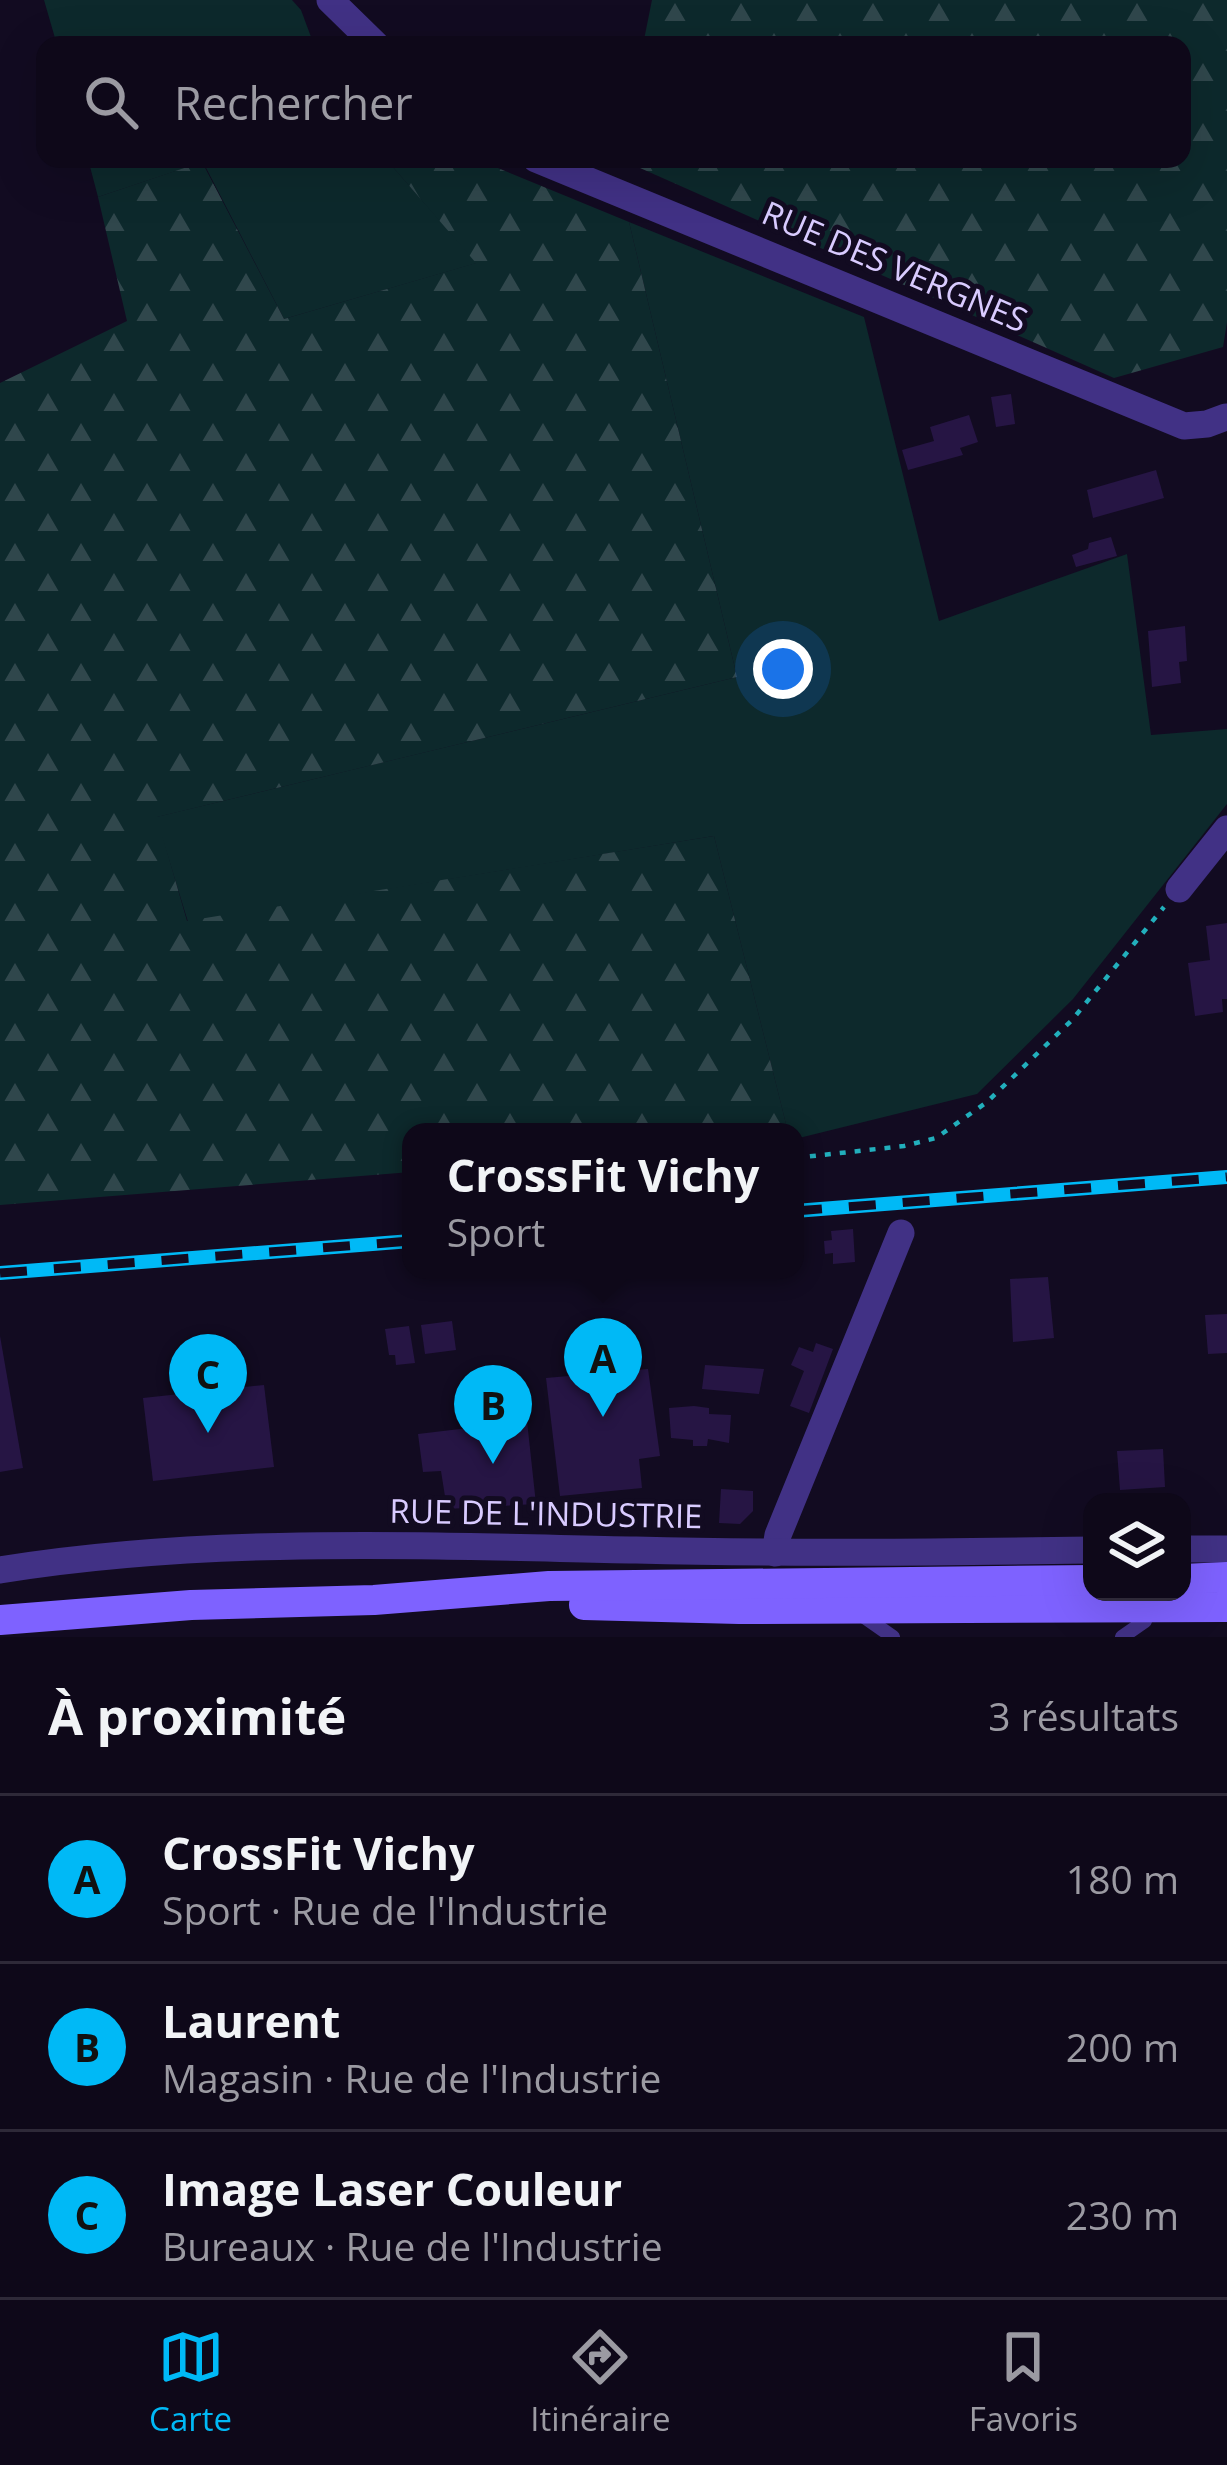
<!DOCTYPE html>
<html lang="fr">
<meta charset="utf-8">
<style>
:root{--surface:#0e0819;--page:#171122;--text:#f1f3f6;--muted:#9b9aa2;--line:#2e2938;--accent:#00b9f6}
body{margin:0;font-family:"Open Sans",sans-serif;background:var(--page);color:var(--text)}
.controls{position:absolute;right:36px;bottom:36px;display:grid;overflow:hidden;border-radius:24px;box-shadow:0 12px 48px #0002}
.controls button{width:108px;height:108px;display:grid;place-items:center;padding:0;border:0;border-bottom:3px solid var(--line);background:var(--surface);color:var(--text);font:60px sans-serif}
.you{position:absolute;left:783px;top:669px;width:42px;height:42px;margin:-30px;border:9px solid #fff;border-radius:50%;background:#1a73e8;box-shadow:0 0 0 18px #1a73e833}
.badge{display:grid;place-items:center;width:78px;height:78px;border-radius:50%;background:var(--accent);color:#111;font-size:39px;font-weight:700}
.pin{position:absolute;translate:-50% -99px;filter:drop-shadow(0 3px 6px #0008)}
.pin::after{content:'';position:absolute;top:63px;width:42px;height:36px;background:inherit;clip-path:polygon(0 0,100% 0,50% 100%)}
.popup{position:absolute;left:402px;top:1123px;width:402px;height:156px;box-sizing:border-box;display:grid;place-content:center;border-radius:24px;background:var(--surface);filter:drop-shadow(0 3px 9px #0005);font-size:39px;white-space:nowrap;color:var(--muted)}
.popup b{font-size:45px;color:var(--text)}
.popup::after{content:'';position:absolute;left:50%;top:100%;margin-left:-24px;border:24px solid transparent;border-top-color:var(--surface)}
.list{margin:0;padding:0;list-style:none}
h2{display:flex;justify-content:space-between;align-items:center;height:156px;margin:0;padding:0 48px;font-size:51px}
h2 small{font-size:39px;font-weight:400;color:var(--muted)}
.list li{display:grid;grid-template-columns:78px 1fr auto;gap:36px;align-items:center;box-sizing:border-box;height:168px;padding:0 48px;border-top:3px solid var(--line)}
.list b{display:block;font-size:45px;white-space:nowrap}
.list p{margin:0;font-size:39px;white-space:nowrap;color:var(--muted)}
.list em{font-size:39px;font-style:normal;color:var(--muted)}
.icon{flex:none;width:66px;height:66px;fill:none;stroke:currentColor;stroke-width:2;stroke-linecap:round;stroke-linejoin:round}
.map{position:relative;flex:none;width:1227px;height:1637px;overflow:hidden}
.search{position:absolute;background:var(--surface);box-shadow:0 12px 48px #0002;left:36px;right:36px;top:36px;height:132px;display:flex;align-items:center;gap:30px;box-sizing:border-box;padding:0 42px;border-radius:24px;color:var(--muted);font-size:45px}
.sheet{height:660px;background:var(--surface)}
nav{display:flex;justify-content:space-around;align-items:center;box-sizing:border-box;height:168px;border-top:3px solid var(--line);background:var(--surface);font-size:33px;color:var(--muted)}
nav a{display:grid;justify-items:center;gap:6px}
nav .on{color:var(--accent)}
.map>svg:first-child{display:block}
.green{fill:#0d292c}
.forest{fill:url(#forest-firs)}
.building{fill:#261544}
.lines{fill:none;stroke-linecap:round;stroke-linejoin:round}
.path{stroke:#22afbc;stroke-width:4.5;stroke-dasharray:6 9;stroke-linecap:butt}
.lane{stroke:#413185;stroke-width:14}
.street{stroke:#413185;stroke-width:27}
.secondary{stroke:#7e62ff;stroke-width:30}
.rail-casing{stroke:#00b9f6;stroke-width:14}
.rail{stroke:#120b21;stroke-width:9;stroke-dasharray:27;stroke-linecap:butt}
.labels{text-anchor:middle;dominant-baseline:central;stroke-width:10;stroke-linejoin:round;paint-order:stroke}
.street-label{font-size:33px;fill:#d9cbff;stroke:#120b21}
</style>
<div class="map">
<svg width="1227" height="1637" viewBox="0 0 1227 1637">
<defs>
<pattern id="forest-firs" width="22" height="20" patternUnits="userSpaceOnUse" patternTransform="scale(3)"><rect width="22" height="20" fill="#0d292c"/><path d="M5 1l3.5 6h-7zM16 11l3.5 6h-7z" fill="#30474c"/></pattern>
</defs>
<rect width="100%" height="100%" fill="#120b21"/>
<!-- green -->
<g class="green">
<path d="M44,0H292L301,10L314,45H57Z"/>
<path d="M88,159H386L477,263L284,319L203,162L98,197Z"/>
<path d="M629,222L864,317L939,621L1127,554L1151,735L1227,729V804L1073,999L977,1094L795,1139V1132H788L714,836L188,922L156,817L737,677Z"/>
</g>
<!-- forest -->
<g class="forest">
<path d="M652,0H1227V322L1223,347L1114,378L622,160L1182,159V45H643Z"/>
<path d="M386,159H476L629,222L737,677L157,817L187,921L714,836L788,1132H411V1172L0,1205V383L127,321L98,197L202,162L284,319L476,263Z"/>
</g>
<!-- building -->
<g class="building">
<path d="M1011,394L1015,424L996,427L991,397Z"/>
<path d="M969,415L978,442L960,448L963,455L908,470L902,450L934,441L930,427Z"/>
<path d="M1156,470L1164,498L1093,518L1087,490Z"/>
<path d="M1111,537L1117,556L1076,567L1072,555L1088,549L1089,543Z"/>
<path d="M1185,626L1187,661L1179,662L1181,683L1152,687L1148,631Z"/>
<path d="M1227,923V999H1222L1223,1012L1195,1016L1188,963L1210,960L1206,926Z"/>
<path d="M853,1229L855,1262L833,1264V1253L825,1254L824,1241L832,1240L831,1231Z"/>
<path d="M1048,1277L1054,1338L1013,1342L1010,1279Z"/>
<path d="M1227,1314V1353L1208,1354L1205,1315Z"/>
<path d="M452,1321L456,1350L425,1354L421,1325Z"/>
<path d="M409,1326L415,1363L396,1365L395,1355H389L385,1329Z"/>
<path d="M0,1336L23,1468L0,1472Z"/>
<path d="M816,1343L833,1349L809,1413L790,1406L804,1371L791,1365L799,1347L813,1352Z"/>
<path d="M705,1365L764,1369L759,1394L702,1389Z"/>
<path d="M648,1369L660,1456L639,1459L642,1488L560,1496L546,1378Z"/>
<path d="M264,1385L274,1467L153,1481L143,1398Z"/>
<path d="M694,1406L709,1408V1414L731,1415L729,1443L708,1439L707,1446H693V1440L671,1438L669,1408Z"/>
<path d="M527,1421L536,1504L447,1509L441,1471L423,1472L418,1434Z"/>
<path d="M1163,1449L1165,1487L1120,1490L1117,1451Z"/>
<path d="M721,1489L753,1491V1511L740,1524L719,1523Z"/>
</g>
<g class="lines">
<!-- path -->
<path class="path" d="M795,1158L904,1146L936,1138L987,1102L1072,1020L1164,907"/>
<!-- lane -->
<g class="lane">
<path d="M863,1616L893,1637"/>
<path d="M1122,1637L1145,1621L1148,1610"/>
</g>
<!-- street -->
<g class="street">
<path d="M330,0L376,45"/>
<path d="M536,159L1184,426L1207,424L1226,417"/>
<path d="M1179,889L1227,829"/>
<path d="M1182,1549H1227"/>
<path d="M775,1553L778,1535L901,1233"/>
<path d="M0,1570C210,1536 424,1546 636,1550C788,1554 940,1552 1092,1550"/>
</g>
<!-- secondary -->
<g class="secondary">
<path d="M1182,1579L1227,1577"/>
<path d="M584,1605L739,1609L1227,1607"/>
<path d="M0,1620L191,1605L374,1600L549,1586L1092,1580"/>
</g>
<defs>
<g id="rail">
<path d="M795,1211L1227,1177"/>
<path d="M0,1273L411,1241"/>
</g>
</defs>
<!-- rail casing -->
<use href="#rail" class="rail-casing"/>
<!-- rail -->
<use href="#rail" class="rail"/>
</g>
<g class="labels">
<!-- street labels -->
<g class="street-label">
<text transform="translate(895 266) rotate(23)">RUE DES VERGNES</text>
<text transform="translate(546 1513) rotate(1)">RUE DE L'INDUSTRIE</text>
</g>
</g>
</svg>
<div class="controls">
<button><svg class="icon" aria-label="layers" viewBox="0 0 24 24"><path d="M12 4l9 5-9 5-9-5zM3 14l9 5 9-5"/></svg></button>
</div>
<div class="you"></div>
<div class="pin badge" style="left:603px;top:1417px">A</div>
<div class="popup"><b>CrossFit Vichy</b>Sport</div>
<div class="pin badge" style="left:493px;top:1464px">B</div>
<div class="pin badge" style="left:208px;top:1433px">C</div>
<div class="search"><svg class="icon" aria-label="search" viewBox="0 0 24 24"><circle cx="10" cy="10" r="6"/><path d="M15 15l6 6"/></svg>Rechercher</div>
</div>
<section class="sheet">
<h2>À proximité<small>3 résultats</small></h2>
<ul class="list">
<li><span class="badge">A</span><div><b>CrossFit Vichy</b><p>Sport · Rue de l'Industrie</p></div><em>180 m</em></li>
<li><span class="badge">B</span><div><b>Laurent</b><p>Magasin · Rue de l'Industrie</p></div><em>200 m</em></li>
<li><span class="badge">C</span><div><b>Image Laser Couleur</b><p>Bureaux · Rue de l'Industrie</p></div><em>230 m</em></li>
</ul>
</section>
<nav>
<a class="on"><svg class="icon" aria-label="map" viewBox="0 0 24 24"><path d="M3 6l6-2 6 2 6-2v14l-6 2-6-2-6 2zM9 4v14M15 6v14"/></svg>Carte</a>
<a><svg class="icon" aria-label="directions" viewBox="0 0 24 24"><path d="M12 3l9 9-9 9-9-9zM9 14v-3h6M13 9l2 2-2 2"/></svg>Itinéraire</a>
<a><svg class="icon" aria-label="saved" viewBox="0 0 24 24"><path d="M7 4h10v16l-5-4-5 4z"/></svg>Favoris</a>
</nav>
